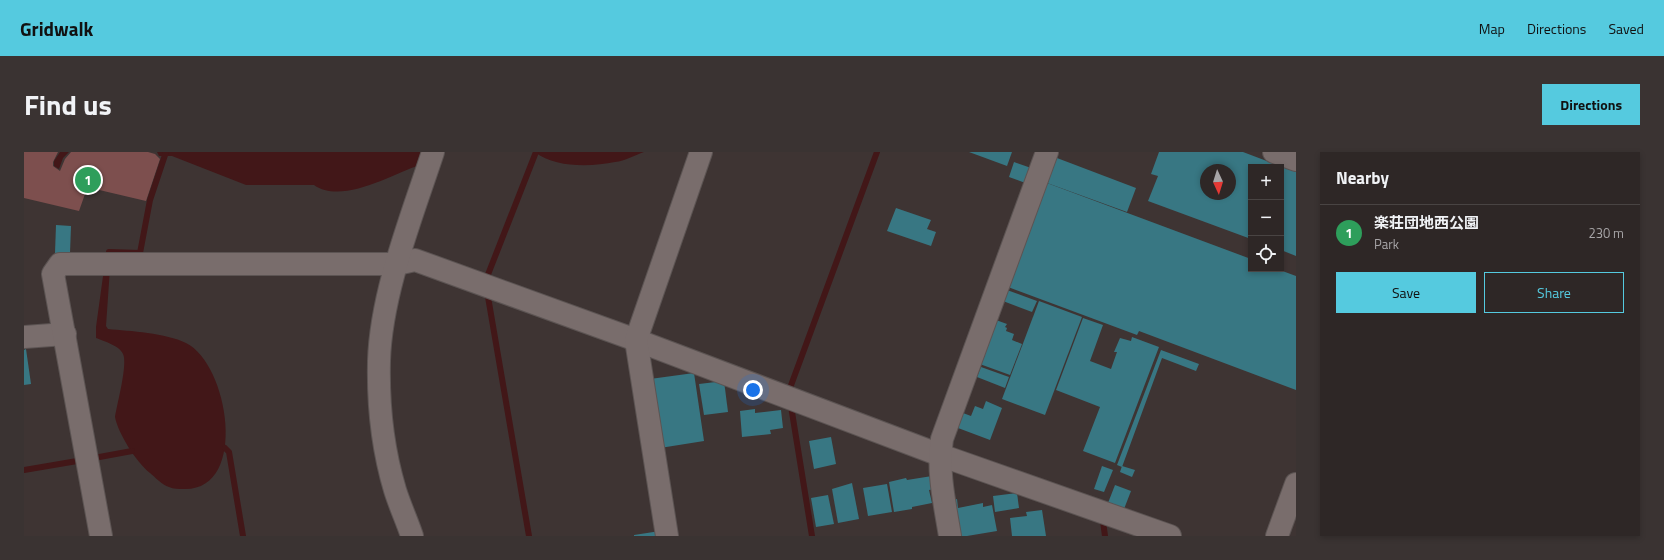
<!DOCTYPE html>
<meta charset="utf-8">
<style>
:root{--surface:#2e2726;--page:#3a3332;--text:#f1f3f6;--muted:#a7a5a7;--line:#494443;--accent:#55cadf}
body{margin:0;font-family:"Titillium Web","Noto Sans JP",sans-serif;background:var(--page);color:var(--text)}
.controls{position:absolute;right:12px;top:12px;display:grid;overflow:hidden;border-radius:0px;box-shadow:0 2px 6px #0003}
.controls button{width:36px;height:36px;display:grid;place-items:center;padding:0;border:0;border-bottom:1px solid var(--line);background:var(--surface);color:var(--text);font:20px sans-serif}
.compass{position:absolute;left:1176px;top:12px;width:36px;height:36px;border-radius:50%;background:var(--surface);box-shadow:0 2px 6px #0003;rotate:176deg}
.you{position:absolute;left:729px;top:238px;width:14px;height:14px;margin:-10px;border:3px solid #fff;border-radius:50%;background:#1a73e8;box-shadow:0 0 0 6px #1a73e833}
.badge{display:grid;place-items:center;width:26px;height:26px;border-radius:50%;background:var(--accent);color:#fff;font-size:13px;font-weight:700}
.pin{position:absolute;translate:-50% -50%;border:2px solid #fff;box-shadow:0 1px 4px #0006}
.list{margin:0;padding:0;list-style:none}
h2{display:flex;justify-content:space-between;align-items:center;height:52px;margin:0;padding:0 16px;font-size:17px}
h2 small{font-size:13px;font-weight:400;color:var(--muted)}
.list li{display:grid;grid-template-columns:26px 1fr auto;gap:12px;align-items:center;box-sizing:border-box;height:56px;padding:0 16px;border-top:1px solid var(--line)}
.list b{display:block;font-size:15px;white-space:nowrap}
.list p{margin:0;font-size:13px;white-space:nowrap;color:var(--muted)}
.list em{font-size:13px;font-style:normal;color:var(--muted)}
.actions{display:flex;gap:8px;padding:12px 16px}
.actions a{flex:1;padding:9px 0;border:1px solid var(--accent);border-radius:0px;text-align:center;font-size:14px;color:var(--accent)}
.actions .main{background:var(--accent);color:#111}
.icon{flex:none;width:22px;height:22px;fill:none;stroke:currentColor;stroke-width:2;stroke-linecap:round;stroke-linejoin:round}
.map{position:relative;flex:none;width:1272px;height:384px;overflow:hidden;border-radius:0px}
header{display:flex;align-items:center;gap:24px;box-sizing:border-box;height:56px;padding:0 20px;background:var(--accent);color:#111}
header strong{font-size:19px}
nav{display:flex;gap:22px;margin-inline-start:auto;font-size:14px}
.intro{display:flex;align-items:center;justify-content:space-between;box-sizing:border-box;height:96px;padding:0 24px}
h1{margin:0;font-size:28px}
.button{padding:10px 18px;border-radius:0px;background:var(--accent);color:#111;font-size:14px;font-weight:700}
main{display:flex;gap:24px;padding:0 24px}
aside{flex:1;background:var(--surface);border-radius:0px;box-shadow:0 2px 6px #0003}
.map>svg:first-child{display:block}
.green{fill:#7d4f4e}
.water{fill:#421718}
.lines{fill:none;stroke-linecap:round;stroke-linejoin:round}
.stream{stroke:#421718;stroke-width:6}
.building{fill:#387783;fill-rule:evenodd}
.minor-casing{stroke:#5c5453;stroke-width:24}
.minor{stroke:#796d6c;stroke-width:22}
</style>
<header>
<strong>Gridwalk</strong>
<nav><a>Map</a><a>Directions</a><a>Saved</a></nav>
</header>
<div class="intro"><h1>Find us</h1><a class="button">Directions</a></div>
<main>
<div class="map">
<svg width="1272" height="384" viewBox="0 0 1272 384">
<rect width="100%" height="100%" fill="#3e3433"/>
<!-- green -->
<path class="green" d="M0,0H34L29,10V14L36,19L41,7L47,0H124L131,2L136,7L122,49L71,37L61,42L55,59L0,46Z"/>
<!-- water -->
<g class="water">
<path d="M36,0H45L39,6L35,17L30,14V9Z"/>
<path d="M133,0H400L396,13C368,22 318,53 290,33H222L148,4H135Z"/>
<path d="M511,0H620C611,3 601,9 591,10C567,15 531,16 511,0Z"/>
<path d="M86,116L82,174L84,177C106,179 142,181 162,191C205,212 225,339 160,337C155,337 149,337 145,335C138,333 131,325 126,321C112,310 94,281 91,265C93,252 104,212 99,202C96,194 80,189 72,186V175L80,117Z"/>
</g>
<g class="lines">
<!-- stream -->
<g class="stream">
<path d="M85,106V100L116,101L126,48L142,0"/>
<path d="M463,125L512,0"/>
<path d="M463,139L505,384"/>
<path d="M766,236L853,0"/>
<path d="M767,254L788,384"/>
<path d="M201,296L205,300L219,384"/>
<path d="M70,306L108,299"/>
<path d="M0,318L59,308"/>
<path d="M1079,369L1081,384"/>
</g>
</g>
<!-- building -->
<g class="building">
<path d="M945,0H988L983,14Z"/>
<path d="M1135,0H1219L1272,20V104L1257,98V15H1227V87L1124,49L1134,24L1127,22ZM1182,18H1206V42H1182Z"/>
<path d="M1033,6L1112,36L1103,60L1023,31Z"/>
<path d="M990,10L1010,17L1004,32L985,25Z"/>
<path d="M1023,31L1227,107V117H1253L1272,124V238L1115,179L1113,183L984,135Z"/>
<path d="M872,56L907,68L903,77L912,80L907,94L863,79Z"/>
<path d="M32,73L47,74L46,101H31Z"/>
<path d="M983,138L1013,149L1008,160L979,149Z"/>
<path d="M1015,149L1058,165L1021,263L978,247Z"/>
<path d="M1059,166L1079,173L1066,209L1087,217L1093,200H1090L1096,186L1107,189L1108,185L1135,195L1091,311L1059,299L1076,255L1032,238Z"/>
<path d="M972,168L983,172L981,175L983,176L982,179L990,182L988,188L998,192L986,223L953,211Z"/>
<path d="M2,197L7,232L0,233V198Z"/>
<path d="M1137,198L1175,212L1172,219L1138,206L1098,315L1093,313Z"/>
<path d="M957,215L985,225L981,236L953,225Z"/>
<path d="M670,221L680,289L636,296L626,227Z"/>
<path d="M700,229L704,260L680,263L675,232Z"/>
<path d="M962,249L978,256L966,288L934,276L939,261L947,264L951,254L959,257Z"/>
<path d="M731,257V261L757,258L759,276L746,278L747,282L718,285L716,259Z"/>
<path d="M807,285L812,312L790,317L785,289Z"/>
<path d="M1078,314L1089,318L1080,340L1070,337Z"/>
<path d="M1098,314L1111,318L1108,325L1096,320Z"/>
<path d="M908,324L910,337L905,338L908,351L888,355V357L870,360L865,330L882,326L883,328Z"/>
<path d="M828,331L835,367L814,371L808,337Z"/>
<path d="M863,332L868,360L844,364L839,336Z"/>
<path d="M1091,333L1107,339L1100,357L1084,351Z"/>
<path d="M993,341L995,356L971,360L969,344Z"/>
<path d="M804,343L810,372L792,375L787,346Z"/>
<path d="M933,347L934,356L959,351V355L968,353L973,379L943,384H931L925,349Z"/>
<path d="M1018,358L1022,384H988L986,366L1003,364L1002,360Z"/>
<path d="M636,379L637,384H610V383Z"/>
</g>
<g class="lines">
<defs>
<g id="minor">
<path d="M1250,0L1272,8"/>
<path d="M0,185L41,182"/>
<path d="M77,384L29,122L36,112H373L391,108L612,188L916,303L1146,384"/>
<path d="M388,384C383,369 376,354 371,338C359,298 354,251 355,209C357,141 388,64 409,0"/>
<path d="M643,384L612,188L677,0"/>
<path d="M926,384C921,353 913,319 918,287L1023,0"/>
<path d="M1253,384L1272,332"/>
</g>
</defs>
<!-- minor casing -->
<use href="#minor" class="minor-casing"/>
<!-- minor -->
<use href="#minor" class="minor"/>
</g>
</svg>
<div class="controls">
<button>+</button>
<button>−</button>
<button><svg class="icon" aria-label="locate" viewBox="0 0 24 24"><circle cx="12" cy="12" r="6"/><path d="M12 2v4M12 18v4M2 12h4M18 12h4"/></svg></button>
</div>
<svg class="compass" viewBox="-18 -18 36 36"><path d="M0-13l5 13h-10z" fill="#e53935"/><path d="M0 13l5-13h-10z" fill="#a7a5a7"/></svg>
<div class="you"></div>
<div class="pin badge" style="left:64px;top:28px;background:#2e9e5b">1</div>
</div>
<aside>
<h2>Nearby<small></small></h2>
<ul class="list">
<li><span class="badge" style="background:#2e9e5b">1</span><div><b>楽荘団地西公園</b><p>Park</p></div><em>230 m</em></li>
</ul>
<div class="actions"><a class="main">Save</a><a>Share</a></div>
</aside>
</main>
